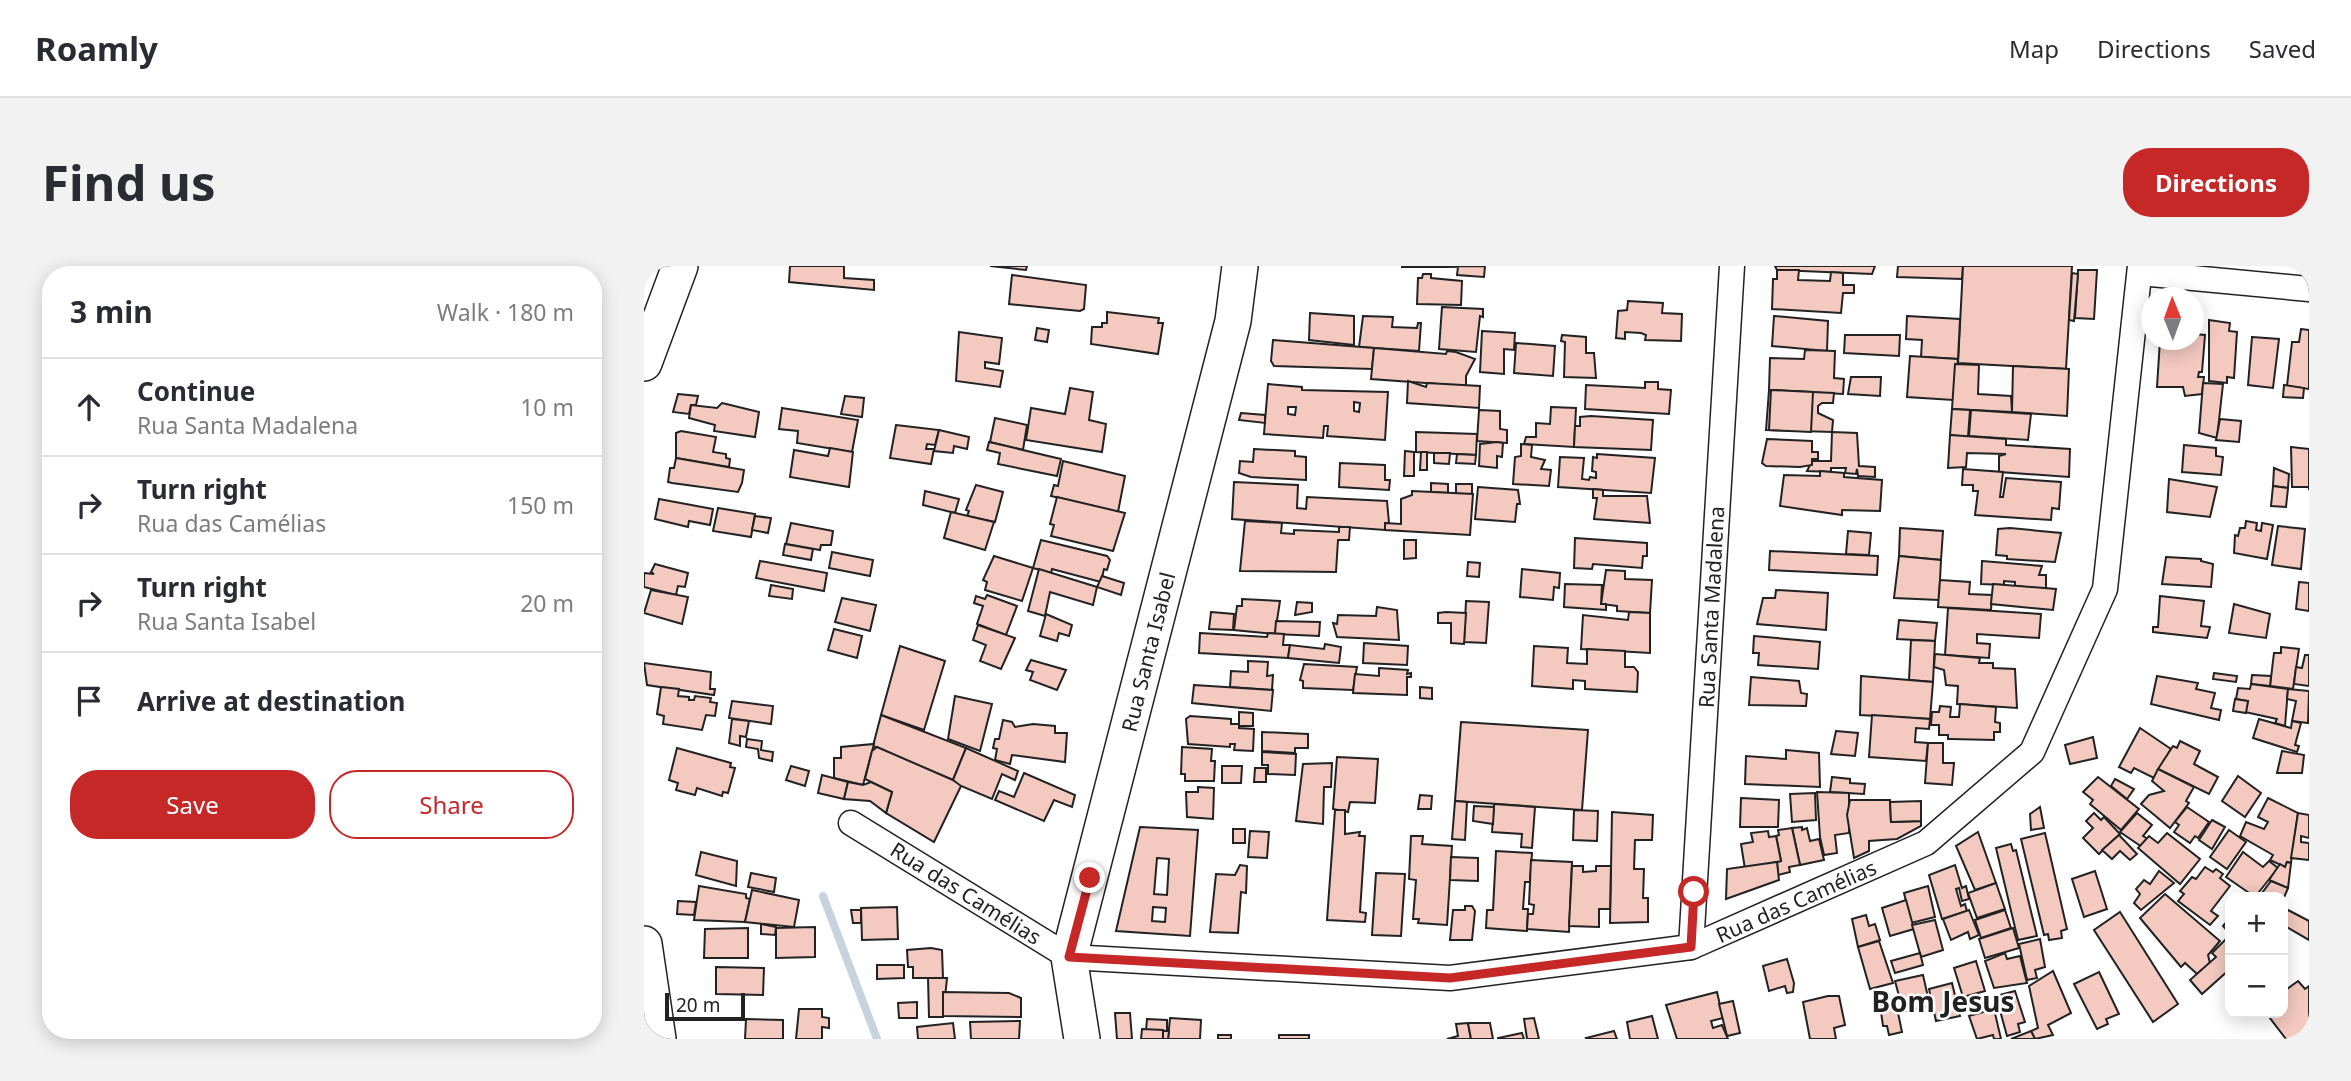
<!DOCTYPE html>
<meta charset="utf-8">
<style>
:root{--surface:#fff;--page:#f2f2f3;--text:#2b2b33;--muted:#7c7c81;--line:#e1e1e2;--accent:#c62828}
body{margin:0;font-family:"Noto Sans",sans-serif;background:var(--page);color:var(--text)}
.controls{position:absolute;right:21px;bottom:21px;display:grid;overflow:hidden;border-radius:14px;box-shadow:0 4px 18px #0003}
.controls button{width:63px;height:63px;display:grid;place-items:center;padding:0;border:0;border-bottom:2px solid var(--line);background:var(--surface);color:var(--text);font:35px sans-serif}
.compass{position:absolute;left:1497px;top:21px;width:63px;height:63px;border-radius:50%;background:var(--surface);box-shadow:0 4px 18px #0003;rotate:359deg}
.scale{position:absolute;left:21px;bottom:18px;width:80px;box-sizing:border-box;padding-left:7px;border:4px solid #222;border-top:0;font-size:19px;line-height:24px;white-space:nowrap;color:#222;-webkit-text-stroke:5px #fff;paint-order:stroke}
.stop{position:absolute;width:21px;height:21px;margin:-16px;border:5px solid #c62828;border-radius:50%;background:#fff}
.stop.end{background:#c62828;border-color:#fff;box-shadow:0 2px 7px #0008}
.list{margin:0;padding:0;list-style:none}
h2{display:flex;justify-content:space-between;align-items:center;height:91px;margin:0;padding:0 28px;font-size:30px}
h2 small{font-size:23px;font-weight:400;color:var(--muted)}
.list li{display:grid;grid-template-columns:46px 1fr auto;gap:21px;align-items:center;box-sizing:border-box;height:98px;padding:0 28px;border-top:2px solid var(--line)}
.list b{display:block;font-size:26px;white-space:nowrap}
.list p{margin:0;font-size:23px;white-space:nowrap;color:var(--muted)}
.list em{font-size:23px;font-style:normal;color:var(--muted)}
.actions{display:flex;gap:14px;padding:21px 28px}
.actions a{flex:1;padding:16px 0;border:2px solid var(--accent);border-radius:28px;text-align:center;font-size:24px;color:var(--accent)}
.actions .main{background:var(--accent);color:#fff}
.icon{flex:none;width:38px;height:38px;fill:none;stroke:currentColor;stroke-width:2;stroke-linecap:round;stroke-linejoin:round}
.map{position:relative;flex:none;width:1665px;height:773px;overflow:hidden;border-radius:28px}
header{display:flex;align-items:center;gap:42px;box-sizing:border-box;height:98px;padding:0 35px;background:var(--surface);border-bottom:2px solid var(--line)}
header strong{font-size:33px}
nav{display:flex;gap:38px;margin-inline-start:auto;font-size:24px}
.intro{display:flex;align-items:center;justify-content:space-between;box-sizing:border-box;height:168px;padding:0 42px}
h1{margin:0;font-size:49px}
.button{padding:18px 32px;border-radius:28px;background:var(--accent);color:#fff;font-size:24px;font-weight:700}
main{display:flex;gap:42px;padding:0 42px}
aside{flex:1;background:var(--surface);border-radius:28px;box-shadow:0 4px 18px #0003}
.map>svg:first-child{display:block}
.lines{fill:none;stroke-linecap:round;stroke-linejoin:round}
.stream{stroke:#c7d3dd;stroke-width:8}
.building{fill:#f3c9c0;stroke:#222;stroke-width:2;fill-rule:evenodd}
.street-casing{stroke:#222;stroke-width:27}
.secondary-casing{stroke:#222;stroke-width:38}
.street{stroke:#fff;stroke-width:24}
.secondary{stroke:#fff;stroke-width:35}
.route{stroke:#c62828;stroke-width:9}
.labels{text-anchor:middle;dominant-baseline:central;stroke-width:5;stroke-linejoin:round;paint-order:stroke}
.street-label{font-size:21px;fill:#222;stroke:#fff}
.district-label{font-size:28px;font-weight:bold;fill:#222;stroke:#fff}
</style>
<header>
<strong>Roamly</strong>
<nav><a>Map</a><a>Directions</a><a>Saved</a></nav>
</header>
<div class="intro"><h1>Find us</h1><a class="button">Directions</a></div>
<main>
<aside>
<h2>3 min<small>Walk · 180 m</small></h2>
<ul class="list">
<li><svg class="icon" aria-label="ahead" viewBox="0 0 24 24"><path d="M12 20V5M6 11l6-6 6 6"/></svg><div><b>Continue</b><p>Rua Santa Madalena</p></div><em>10 m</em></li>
<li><svg class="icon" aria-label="right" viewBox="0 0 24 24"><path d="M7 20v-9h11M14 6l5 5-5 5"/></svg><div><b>Turn right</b><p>Rua das Camélias</p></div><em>150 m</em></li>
<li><svg class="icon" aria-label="right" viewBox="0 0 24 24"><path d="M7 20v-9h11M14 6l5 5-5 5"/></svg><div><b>Turn right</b><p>Rua Santa Isabel</p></div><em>20 m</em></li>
<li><svg class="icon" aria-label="arrive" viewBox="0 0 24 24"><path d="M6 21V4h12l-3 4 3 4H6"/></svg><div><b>Arrive at destination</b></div></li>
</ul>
<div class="actions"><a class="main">Save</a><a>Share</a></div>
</aside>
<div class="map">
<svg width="1665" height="773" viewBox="0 0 1665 773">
<rect width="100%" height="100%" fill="#fff"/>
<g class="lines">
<!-- stream -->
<path class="stream" d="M179,630L233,773"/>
</g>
<!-- building -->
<g class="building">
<path d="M146,0H200V12L230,14V24L145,16Z"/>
<path d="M346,0H383L382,4Z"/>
<path d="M841,0L840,11L813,9L814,1H757Z"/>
<path d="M1131,0H1231L1228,8L1133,4Z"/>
<path d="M1254,0H1319L1318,13L1253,11Z"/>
<path d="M1319,0H1428L1422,103L1314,97Z"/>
<path d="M1133,4H1155L1154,14L1186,15L1187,6L1199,7V19H1210V27H1199L1197,47L1128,43L1129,13H1133Z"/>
<path d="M1434,4H1453L1450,53L1431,52Z"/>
<path d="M1428,7L1434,8L1430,55L1425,54Z"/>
<path d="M779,8H787V12L818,15L817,39L773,38L774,12H778Z"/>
<path d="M368,9L442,19L440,43L436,45L365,38Z"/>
<path d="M984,35L1019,37L1018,47L1038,48L1037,75L1001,74L1002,69L997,67L981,66V73L972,72L974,45L983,44Z"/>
<path d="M798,41L839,43V51L836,50L832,86L795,83Z"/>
<path d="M463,46L515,52L514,57H519L514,88L447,78L448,61H458V57H463Z"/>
<path d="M666,47L710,50V79L665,74Z"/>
<path d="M719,50L749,51L748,61L773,62L774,57H777L775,85L715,81Z"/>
<path d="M1130,50L1184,55L1183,85L1128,80Z"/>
<path d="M1263,50L1316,53L1314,93L1277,91L1278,74L1262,73Z"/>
<path d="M1565,54L1586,57L1585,65L1593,66L1590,112L1583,111V117L1565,115Z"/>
<path d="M393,62L405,64L403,76L391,74Z"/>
<path d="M1657,63L1665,64V123L1643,120L1648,76H1655Z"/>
<path d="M838,65L871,67L870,84L860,83V108L836,106Z"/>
<path d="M315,66L358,72L355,98L341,96V102L359,105L356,121L312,115Z"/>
<path d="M1549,68L1561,69L1558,106H1555L1554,111H1560L1558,128L1541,130L1539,121H1513L1516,74H1549Z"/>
<path d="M918,69L942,71V87H950L952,112L920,111L921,76L917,75Z"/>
<path d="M1201,69H1256L1255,90L1200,87Z"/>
<path d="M1608,71L1635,73L1629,122L1604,119Z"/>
<path d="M629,74L730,82L728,103L630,100L627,95Z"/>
<path d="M872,77L911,80L909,110L870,107Z"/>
<path d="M730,82L802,88L803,85L812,86L831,93L822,110V120L727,113Z"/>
<path d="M1161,84L1191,85L1190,112L1200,113L1199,128L1125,124L1126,92L1160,93Z"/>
<path d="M1266,90L1314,93L1309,134L1263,131Z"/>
<path d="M1311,98L1335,99L1334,128L1367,130L1368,146L1308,143Z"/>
<path d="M1369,100L1425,103L1423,150L1368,146Z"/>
<path d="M1207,111H1237L1236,130L1204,128Z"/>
<path d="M764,115L782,121L783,117L836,120L835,142L763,137Z"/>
<path d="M1001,116H1014V123L1027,124L1025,148L941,143L942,119L1001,122Z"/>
<path d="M1559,117L1579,118L1573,172L1555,167Z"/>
<path d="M624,118L658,121V124L744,126L741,174L683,170L684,160H680L679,172L620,168ZM710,136L716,137L715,146L710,145ZM644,141H652L651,149L644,148Z"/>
<path d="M1640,119L1660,122L1659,132L1639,131Z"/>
<path d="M426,122L449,126L445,154L462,158L458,186L382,174L387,142L421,148Z"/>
<path d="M1125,124L1190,127L1189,137H1178L1174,140V147L1189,154L1188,166L1122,164Z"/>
<path d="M1127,124L1169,126L1167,166L1125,164Z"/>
<path d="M34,128L54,130L52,139H47L45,148L29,146Z"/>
<path d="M201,130L220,132L218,151L197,148Z"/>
<path d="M78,137L115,146L111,171L70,165L71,159L45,152L47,139L73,142Z"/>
<path d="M907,141L932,142L930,181L880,178L882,171H892V157L906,158Z"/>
<path d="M138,142L214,154L208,186L153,177L154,165L135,163Z"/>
<path d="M1308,143L1326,144L1324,171L1306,169Z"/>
<path d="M835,144L856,145V163L863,164V177L833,175Z"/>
<path d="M1327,144L1387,148L1384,174L1325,170Z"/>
<path d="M597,147L621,149V157L595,154Z"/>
<path d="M947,150L1009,154L1007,184L930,181L931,160H936V151Z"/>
<path d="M351,152L383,159L379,184L346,176Z"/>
<path d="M1576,153L1597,155L1595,176L1572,174Z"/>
<path d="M252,159L295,164L291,179L283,178L282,183H290L287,198L246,192Z"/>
<path d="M295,164L325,171L323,183L310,180L309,187L290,185Z"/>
<path d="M37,165L72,171L69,186L82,188V192L86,193L85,201L32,192V167Z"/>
<path d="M772,166L833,168L832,189L772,186Z"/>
<path d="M1188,166L1213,167L1215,200L1231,201V211L1214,210L1213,203L1212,208L1201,207L1202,202H1187V206L1163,205L1168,195H1187Z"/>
<path d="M1306,169L1362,173V179L1426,183L1425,211L1355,206V190L1362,188L1323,187L1322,201L1304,202Z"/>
<path d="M1123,173L1168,175V186H1174V193H1168V199L1156,201L1122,200L1118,197Z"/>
<path d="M345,176L417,193L413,210L354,198L356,187L343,184Z"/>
<path d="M853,176L859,177L858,191L853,190V202L835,200L836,178Z"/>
<path d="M877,178L888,179L887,191L901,194L897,203L907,204L905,220L869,218L871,191L877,190Z"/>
<path d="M1540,179L1572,182V190L1579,191L1577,209L1538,206Z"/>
<path d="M1647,181L1665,183V224V221H1648Z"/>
<path d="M186,182L209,186L205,221L146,211L150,184L184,190Z"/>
<path d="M610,183L651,185V190L662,191V214L607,211L595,207L596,195L609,196Z"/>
<path d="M761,185L770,186V210H760Z"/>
<path d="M777,186H783V204H776Z"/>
<path d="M790,187H806L805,198L790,197Z"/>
<path d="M813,188L832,189L831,198L812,197Z"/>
<path d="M953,188L1011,192L1007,227L914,221L916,191L940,192L938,213L945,214L946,211L952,212V206L948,205L949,191L953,192Z"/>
<path d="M32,192L100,204L98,217L94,226L28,217L24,216L26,202H30Z"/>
<path d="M419,195L481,210L474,246L407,230L410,219L414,220Z"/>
<path d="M696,197L741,199V214H746L745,224L695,221Z"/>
<path d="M1630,202L1645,208L1644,222L1629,220Z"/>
<path d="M1319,203L1359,206L1356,231H1359L1362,212L1417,216L1415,243L1408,242L1407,254L1331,249L1334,225H1329V219H1318Z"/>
<path d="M1176,205L1200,207V211L1238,214L1236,245L1198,244V249L1136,240L1140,209L1176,210Z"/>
<path d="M1525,213L1573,221L1566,251L1523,246Z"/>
<path d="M590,216L654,219L653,242L662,243L663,231L743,235L745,257H741V264L588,253Z"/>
<path d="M787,217L804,218V227L787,226Z"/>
<rect x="812" y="218" width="16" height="10"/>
<path d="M332,219L359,226L351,256L323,250L325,245L322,244Z"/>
<path d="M1629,220L1644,222L1642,241L1627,240Z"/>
<path d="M834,221L874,224L876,238H873L871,256L831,253Z"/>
<path d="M949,223L959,224V230H1003L1006,257L950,253L953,232H949Z"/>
<path d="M281,225L315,233L311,247L279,239Z"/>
<path d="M768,225L829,228L826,269L741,264V257L757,258V233L768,229Z"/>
<path d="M413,231L481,247L469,285L407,270L410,259L406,258Z"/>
<path d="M15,233L69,243L66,259L45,255L44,261L11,253Z"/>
<path d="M74,242L111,248L107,271L69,265Z"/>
<path d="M307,246L350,256L341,284L300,272Z"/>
<path d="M111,250L127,252L124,267L108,264Z"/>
<path d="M601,255L638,257L637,267L650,268V264L695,266V261H706L705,274H694L692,306L596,305Z"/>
<path d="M1602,255L1613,257L1612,264L1617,265L1618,257L1629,259L1623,293L1590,287L1591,269L1594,270L1596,262H1601Z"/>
<path d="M147,257L189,265L187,279H177L176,284L142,278Z"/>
<path d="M1634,260L1661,263L1657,303L1628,299Z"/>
<path d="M1256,262L1299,265L1297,294L1255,290Z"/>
<path d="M1366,262L1417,267L1411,296L1363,293V290L1352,289L1354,263Z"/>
<path d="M1204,265L1227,267L1225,289L1202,288Z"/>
<path d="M931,272L1003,277V290H999L998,302L949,298L948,303L930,302Z"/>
<path d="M397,274L463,290L466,294L463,304L460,303L457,316L408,303L407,307L389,302Z"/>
<path d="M760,274H772V292L760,293Z"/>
<path d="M141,278L169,283L167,294L139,289Z"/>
<path d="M1126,285L1234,290L1233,309L1125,304Z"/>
<path d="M188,286L229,294L226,310L185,302Z"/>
<path d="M350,290L389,302L378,335L341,324L343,316L339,314Z"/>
<path d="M1255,290L1297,294L1295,334L1250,332Z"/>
<path d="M1522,291L1557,293V295L1569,298L1567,321L1518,318Z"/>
<path d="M116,295L183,307L180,325L112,312Z"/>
<path d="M1338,295L1398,300L1395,309H1402V323L1371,320V316L1360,315V319L1337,318Z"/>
<path d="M824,296L836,297L835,311L823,310Z"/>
<path d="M11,298L44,307L41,321L34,320L32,329L0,321V307L10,308L7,306Z"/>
<path d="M395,303L453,321L449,339L406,326L401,350L384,345Z"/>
<path d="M878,303L916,307L915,322L910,321L909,334L876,331Z"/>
<path d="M962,304L981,305V313L1008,314L1006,347L973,345V340L957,338Z"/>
<path d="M458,310L480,317L477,329L453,321Z"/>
<path d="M1296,314L1326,316L1325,328L1348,329L1347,344L1294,341Z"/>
<path d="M1655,316L1665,317V345L1652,343Z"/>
<path d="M921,318L958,319L957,338H962V344L920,341Z"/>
<path d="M1349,318L1412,323L1409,344L1347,338Z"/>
<path d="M127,319L149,323L148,333L125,330Z"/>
<path d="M7,324L44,331L38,358L0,347Z"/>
<path d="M1132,324L1184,327L1182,364L1113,358L1119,332H1131Z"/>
<path d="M343,329L373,340L362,369L333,358L339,340L330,337L332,330L341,333Z"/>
<path d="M1516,330L1560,335L1557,360L1566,361L1563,372L1509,366V361H1514Z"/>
<path d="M198,332L232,339L226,365L191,356Z"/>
<path d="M598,333L636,335L631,368L590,364L593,340H598Z"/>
<path d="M822,335L845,336L842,377L820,376Z"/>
<path d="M653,336L668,337V346L651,349Z"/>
<path d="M1590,338L1626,348L1622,372L1585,367Z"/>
<path d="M733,341L753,344L755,374L693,371L689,357L693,358L694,349L732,350Z"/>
<path d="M1304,342L1397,348L1395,372L1333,368V377L1346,378L1345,392L1301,389Z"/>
<path d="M567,346L590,348L589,364L565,363Z"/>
<path d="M802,346L822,347L820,378L807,377V357H794V347Z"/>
<path d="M985,346L1006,347V387L937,383L939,349L984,354Z"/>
<path d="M402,348L428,359L425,370L415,367L413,375L396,370Z"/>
<path d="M1255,354L1293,357L1291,375L1253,373Z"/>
<path d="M632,355L676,356L675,370L631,368Z"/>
<path d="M334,359L371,372L357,403L336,395L342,379L329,374Z"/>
<path d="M190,363L218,370L213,392L184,384Z"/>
<path d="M556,367L623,371L624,367L640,368L639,379H646L644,392L555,387Z"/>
<path d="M1110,370L1176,376L1174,403L1114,399L1115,387H1109Z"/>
<path d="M1267,374L1291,375L1289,416L1265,414Z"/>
<path d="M720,377L764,380L763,399L719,397Z"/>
<path d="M681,378L697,381L695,397L644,392L646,379L680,383Z"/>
<path d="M256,380L301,395L280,464L237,449Z"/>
<path d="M890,380L924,382L923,397L943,398V383L981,385V401H990L994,406L993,426L941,423V415L929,414V423L888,420Z"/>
<path d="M1637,381L1655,383L1649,423L1626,420L1630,387H1637Z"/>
<path d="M1291,388L1336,392L1335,397H1349V402L1371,403L1373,442L1313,438L1314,420L1302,419L1300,404L1290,401Z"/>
<path d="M1661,389H1665V420L1650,418L1652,401L1658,402Z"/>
<path d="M387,394L422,404L413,424L386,414L389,406L382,404Z"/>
<path d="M604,395L624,396L623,410L629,409L628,424L586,421L587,405L604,406Z"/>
<path d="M0,397L67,406L66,423H71L70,429L3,419Z"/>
<path d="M660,398L713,401L709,424L659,422V415L656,414Z"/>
<path d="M735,402L764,404L763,408L767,407V411H763V429L709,427L711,408L735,410Z"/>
<path d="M1570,407L1593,410L1592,416L1569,413Z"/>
<path d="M1608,409L1627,410L1626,420L1607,418Z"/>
<path d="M1217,410L1289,416L1286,453L1216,449Z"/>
<path d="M1513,410L1554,417L1552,423L1571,427L1567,442L1577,444L1575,454L1507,438Z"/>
<path d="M1107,411L1155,415L1157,427L1163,428L1162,440L1105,439Z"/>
<path d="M1607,418L1644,423L1641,460L1631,457L1633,453L1601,446L1604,435L1592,433L1594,422L1606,423Z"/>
<path d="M550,419L629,424L627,445L548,437Z"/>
<path d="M17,421L35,423L34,430L45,431V434H50L51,430L67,432L66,436L73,437L71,450L62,449L58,464L19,458L20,450L13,448Z"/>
<path d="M776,421L788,422V433L776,432Z"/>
<path d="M1644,423L1665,425L1664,457L1648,455L1652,435L1643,433Z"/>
<path d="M311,430L348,438L336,485L304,473Z"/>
<path d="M1591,433L1604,435L1602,447L1589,445Z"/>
<path d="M88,435L129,440L127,458L85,452Z"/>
<path d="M1316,438L1352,441L1351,456L1356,457V466H1350V474L1307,473H1304V469H1295V459H1287L1288,446H1295L1296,440L1307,441L1306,451H1315Z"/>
<path d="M595,446L609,447V460H595Z"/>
<path d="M237,449L322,482L309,514L229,480Z"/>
<path d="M1228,449L1286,453L1285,463L1272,462L1271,476L1284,477L1282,495L1225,491Z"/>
<path d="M546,450L587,453V458H595V462L610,463L609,485L590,484L591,478H586V481L544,478L542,453Z"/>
<path d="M88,453L105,455L102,471L96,470V480L85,477Z"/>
<path d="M1615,453L1647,462L1648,455L1657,457L1651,479L1655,480L1653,486L1609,472Z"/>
<path d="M359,454L368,456L371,461L389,458L411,460V467H423L421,496L368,489L366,498L351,494L353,483L349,482L351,473H355Z"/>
<path d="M817,456L944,464L938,544L811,535Z"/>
<path d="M1496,462L1527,483L1510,512L1490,502L1487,507L1475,501Z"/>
<path d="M1192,465L1214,467L1211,490L1187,488Z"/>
<path d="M618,466L664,468V482H651V487L618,485Z"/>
<path d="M1449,471L1453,492L1426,498L1421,479Z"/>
<path d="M103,473L118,475L117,484L129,486L128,495L115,492L114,483L102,481Z"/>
<path d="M1536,475L1556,485L1550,498L1574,511L1565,528L1514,503L1529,480L1533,482Z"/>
<path d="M1284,477H1299V497H1310L1308,519L1281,517Z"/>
<path d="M230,478L219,519L190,512V492H197V481Z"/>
<path d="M233,481L318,518L290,576L242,547L248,526L221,513L228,485Z"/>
<path d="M538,481L568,483L567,495H571L570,515H541V508H537Z"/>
<path d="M33,482L87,497L86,501L91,502L84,527L79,526L78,530L53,522L51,529L32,524L34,517L25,514Z"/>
<path d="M322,482L374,505L371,514L358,508L348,533L317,520L309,514Z"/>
<path d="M1142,484L1175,487L1176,521L1101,518L1102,490L1142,493Z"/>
<path d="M1638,485L1660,489L1658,507H1633Z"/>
<path d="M618,486L652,488L651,509L624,508V499H618Z"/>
<path d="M693,491L734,493L731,537L706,536L704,546L689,543Z"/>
<path d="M688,497L687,521H680L679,558L652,555L659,498Z"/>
<path d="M147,500L165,505L161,520L142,514Z"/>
<path d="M578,500H598L597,517H578Z"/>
<path d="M611,502H622V516H610Z"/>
<path d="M1514,503L1550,521L1542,535L1545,537L1526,562L1497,538L1505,529L1520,525L1508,515Z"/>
<path d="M380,507L431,529L428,541L410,534L400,555L351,534L355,525L370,531Z"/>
<path d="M178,509L204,516L200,533L174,527Z"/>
<path d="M1594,510L1617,527L1601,551L1578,535Z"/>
<path d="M1188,511L1206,513V517L1221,518L1220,528L1186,526Z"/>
<path d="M1454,511L1495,543L1477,564L1446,538L1449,534L1439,526Z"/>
<path d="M1471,513L1490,523L1483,533L1467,520Z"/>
<path d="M204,516L219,519L227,516L248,526L242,547L226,535L200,533Z"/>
<path d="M554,521L570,522L569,553L543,551L542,526H554Z"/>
<path d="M1173,526L1205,527V567L1191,569L1193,587L1180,589L1176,571Z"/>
<path d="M1171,527L1172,554L1148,556L1146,528Z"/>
<path d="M776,529L788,530L787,543H774Z"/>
<path d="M1097,532L1135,534L1134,561H1096Z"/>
<path d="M1624,532L1654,547L1647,597L1643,596L1641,601L1626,594L1629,589L1596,570L1602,556L1620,563L1624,556L1614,551Z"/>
<path d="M1206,534H1246L1247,556L1277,555V560L1253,573L1225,575V585L1210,592L1203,549Z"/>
<path d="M811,535L823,536L821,574L808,573Z"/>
<path d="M1277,535V555L1247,556L1246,536Z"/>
<path d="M850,538L891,541L888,582L877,581L878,568L848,566Z"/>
<path d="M830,540L850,541L849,558L829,555Z"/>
<path d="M1396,541L1400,562L1387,564L1386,548Z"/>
<path d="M1543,541L1565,556L1554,572L1551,570L1546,577L1530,566L1535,559L1531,556Z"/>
<path d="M691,544H701V568L716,566L715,570H721L716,646L722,647L721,656L683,654Z"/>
<path d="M930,544L954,545L953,575L929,574Z"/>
<path d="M968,546L1009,549L1008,574H991L990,603H1000L999,632H1004V656L966,657Z"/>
<path d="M1450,547L1457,554L1460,551L1476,568L1455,588L1439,572L1449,562L1442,555Z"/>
<path d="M1493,547L1508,559L1499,570L1504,573L1498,581L1476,566Z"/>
<path d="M1654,547L1665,549V572L1657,570V576L1665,577V594L1647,592Z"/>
<path d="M1568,554L1581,561L1568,583L1555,574Z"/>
<path d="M496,561L554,564L546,670L472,665ZM513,592L525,593L523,629L510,628ZM509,641L522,642L521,656L508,655Z"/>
<path d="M1158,561V564L1163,562L1166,575L1175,573L1180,594L1156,599L1148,562Z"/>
<path d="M1148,562L1156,599L1145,601L1146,606L1134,609L1133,596L1137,595L1132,570L1135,569L1134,564Z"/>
<rect x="589" y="563" width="12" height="14"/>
<path d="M1585,564L1602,576L1583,603L1566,591Z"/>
<path d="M606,565L625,566L623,592L604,591Z"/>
<path d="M1124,565L1125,571L1132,570L1137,595L1101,603L1097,578L1109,576L1107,567Z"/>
<path d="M1334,566L1352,617L1331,624L1312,580Z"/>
<path d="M1401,567L1423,663L1417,665L1418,672L1405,674L1404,668L1400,669L1377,573Z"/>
<path d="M1523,567L1556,593L1536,618L1494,582L1505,570L1514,577Z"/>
<path d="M1475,569L1493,588L1486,594L1476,585L1468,593L1458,584Z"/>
<path d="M767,570H779L778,578L808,580L803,659L774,657L775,653H769L772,614L765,613Z"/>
<path d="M1367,578L1369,585L1372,584L1393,670L1374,674L1352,582Z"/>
<path d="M852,585L888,587L886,616H881L879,643H884L883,665L842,662L843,644H849Z"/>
<path d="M57,586L93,595L92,620L52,609Z"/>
<path d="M1599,586L1619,601L1625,595L1634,602L1611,631L1582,611Z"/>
<path d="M807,591L834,592V615L806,614Z"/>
<path d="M887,594L928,596L925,666L883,663L884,648H889L890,639L885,638Z"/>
<path d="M1133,596L1135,614L1082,633L1083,603Z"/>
<path d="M1643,596L1647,597L1644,622L1625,614L1636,598L1641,601Z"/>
<path d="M596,599L603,600L602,627L597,626L594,667L566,666L572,608L591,609Z"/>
<path d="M1311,599L1318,622L1322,620L1325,633L1318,635L1315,622L1312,623L1317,640L1321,638L1323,645L1298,653L1285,609Z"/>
<path d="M928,600H939V606L952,605V600H967L966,643H955V661L925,660Z"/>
<path d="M1561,601L1569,606L1572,603L1579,608L1576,612L1586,620L1567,645L1574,650L1566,659L1534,635L1540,628L1536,625L1548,611L1552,613Z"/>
<path d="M1451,605L1463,643L1440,651L1428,613Z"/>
<path d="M1515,605L1530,617L1497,644L1490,637L1496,628L1492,623L1500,614L1506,618Z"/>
<path d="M107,607L132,612L130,626L104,621Z"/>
<path d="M732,607L761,608L757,670L728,669Z"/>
<path d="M1627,615L1644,622L1639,634V631H1615Z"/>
<path d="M1352,617L1361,643L1333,652L1324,627Z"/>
<path d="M55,620L102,628V632L106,633L101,656L50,654Z"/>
<path d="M1284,620L1291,651L1267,657L1260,627Z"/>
<path d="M108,624L155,634L150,661L101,656Z"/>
<path d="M1521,628L1576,675L1564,689L1566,697L1553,708L1541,697L1537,701L1496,652Z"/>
<path d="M1262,634L1270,663L1246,670L1238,642Z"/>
<path d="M34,635L52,636L50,649L33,648Z"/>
<path d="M821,640H828L831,645L828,674H806L809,644H821Z"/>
<path d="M253,641L254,673L218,674L217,642Z"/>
<path d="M207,644H217V657H209Z"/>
<path d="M1325,644L1335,669L1326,673L1324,666L1307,674L1299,653Z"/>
<path d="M1361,644L1367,662L1337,672L1331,654Z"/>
<path d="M1644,644L1665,655V674L1641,660L1639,654Z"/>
<path d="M1476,646L1534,738L1509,756L1450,664Z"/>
<path d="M1222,649L1225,660L1231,658L1236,674L1214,681L1208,653Z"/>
<path d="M1586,652V668L1579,660Z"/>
<path d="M1291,654L1299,684L1277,691L1268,659Z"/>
<path d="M117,658L132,661L131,669L117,668Z"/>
<path d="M171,661V691L132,692V662Z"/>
<path d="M104,662V692H60L61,663Z"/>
<path d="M1369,662L1375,682L1341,692L1335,673Z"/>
<path d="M1585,670L1586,703L1558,728L1546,714L1572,691L1568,687Z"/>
<path d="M1396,673L1401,701L1391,704L1393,712L1383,714L1375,678Z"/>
<path d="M1235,675L1249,717L1226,723L1214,681Z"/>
<path d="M287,682L298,684L299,712H269V701H264L263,684Z"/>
<path d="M1276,687L1279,699L1251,707L1247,695Z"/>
<path d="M1361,687L1363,693L1376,690L1383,717L1350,722L1341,695Z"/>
<path d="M1143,693L1150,717L1149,726L1143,727L1141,720L1125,725L1119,700Z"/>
<path d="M1332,695L1341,725L1319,731L1310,702Z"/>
<path d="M233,699H260V712L233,713Z"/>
<path d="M72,701L120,702L119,729L72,728Z"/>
<path d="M1409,705L1427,747L1404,759L1409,769L1391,773L1387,765L1394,762L1385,720Z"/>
<path d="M1455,706L1475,748L1462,753L1464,758L1453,763L1430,718Z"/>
<path d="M1279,709L1286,740L1259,745L1251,715Z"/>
<path d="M284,712H303L299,751H285Z"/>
<path d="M1654,715L1661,723L1665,720V769L1659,773H1642L1622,747H1639V726Z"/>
<path d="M1308,717L1316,750L1292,755L1285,723Z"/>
<path d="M1371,725L1381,756L1374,758L1376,766L1363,770L1352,730Z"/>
<path d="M299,726L365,727L377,732V751L299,750Z"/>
<path d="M1073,726L1079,752L1067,755L1069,762L1078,759L1084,773H1033L1022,739Z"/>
<path d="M1184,730H1195L1201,759L1190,762L1192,773H1166L1159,736Z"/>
<path d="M1089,735L1096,767L1083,770L1075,738Z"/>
<path d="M273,736V752H255L254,737Z"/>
<path d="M1252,737L1258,766L1245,769L1243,760H1239L1236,739Z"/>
<path d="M155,743H178V751L185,752V762L178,761V773H152Z"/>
<path d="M1350,743L1357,773H1350L1349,769L1333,773L1325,750Z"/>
<path d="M471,747H486L488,773H473Z"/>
<path d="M1008,750L1014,773H986L983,756Z"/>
<path d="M526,752L557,754L556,773H524Z"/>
<path d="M890,752L895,773H883L880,753Z"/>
<path d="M102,753L139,754V773H101Z"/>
<path d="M503,753L523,754V765L502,764Z"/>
<path d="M376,755L375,773H327L326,756Z"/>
<path d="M309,757L311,773H274L273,761Z"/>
<path d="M824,757L827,773H803L814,770L812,758Z"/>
<path d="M824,757H846L849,773H827Z"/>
<path d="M498,763L519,764V773H497Z"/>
<path d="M519,765H525L524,773H519Z"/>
<path d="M970,765L973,773H943L942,772Z"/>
<path d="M1387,765L1391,773H1367Z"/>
<path d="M878,767L880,773H854V772Z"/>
<rect x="574" y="769" width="13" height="4"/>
<rect x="635" y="769" width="30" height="4"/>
</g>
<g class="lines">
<defs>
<g id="street">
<path d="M1496,7L1665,23"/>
<path d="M207,557L425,691L806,712L1047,681L1282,577L1388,486L1461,323L1496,0"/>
<path d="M1047,681L1088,0"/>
</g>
<g id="secondary">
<path d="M0,97L36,0"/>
<path d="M0,678L14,773"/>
<path d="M438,773L425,691L589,55L596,0"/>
</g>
</defs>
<!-- street casing -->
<use href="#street" class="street-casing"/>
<!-- secondary casing -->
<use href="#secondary" class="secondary-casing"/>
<!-- street -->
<use href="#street" class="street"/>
<!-- secondary -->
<use href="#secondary" class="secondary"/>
</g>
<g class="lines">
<!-- route -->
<path class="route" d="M446,612L425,691L806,712L1047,681L1050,626"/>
</g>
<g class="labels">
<!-- street labels -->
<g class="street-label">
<text transform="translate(1067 341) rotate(-87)">Rua Santa Madalena</text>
<text transform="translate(504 386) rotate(-76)">Rua Santa Isabel</text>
<text transform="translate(322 627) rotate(32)">Rua das Camélias</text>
<text transform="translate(1152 635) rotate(-24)">Rua das Camélias</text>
</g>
<!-- district labels -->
<g class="district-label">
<text x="1299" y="735">Bom Jesus</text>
</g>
</g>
</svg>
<div class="controls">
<button>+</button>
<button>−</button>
</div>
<svg class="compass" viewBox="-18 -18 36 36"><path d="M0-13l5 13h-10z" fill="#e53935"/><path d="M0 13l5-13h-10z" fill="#7c7c81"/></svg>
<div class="scale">20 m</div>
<div class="stop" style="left:1050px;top:626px"></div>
<div class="stop end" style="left:446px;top:612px"></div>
</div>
</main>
